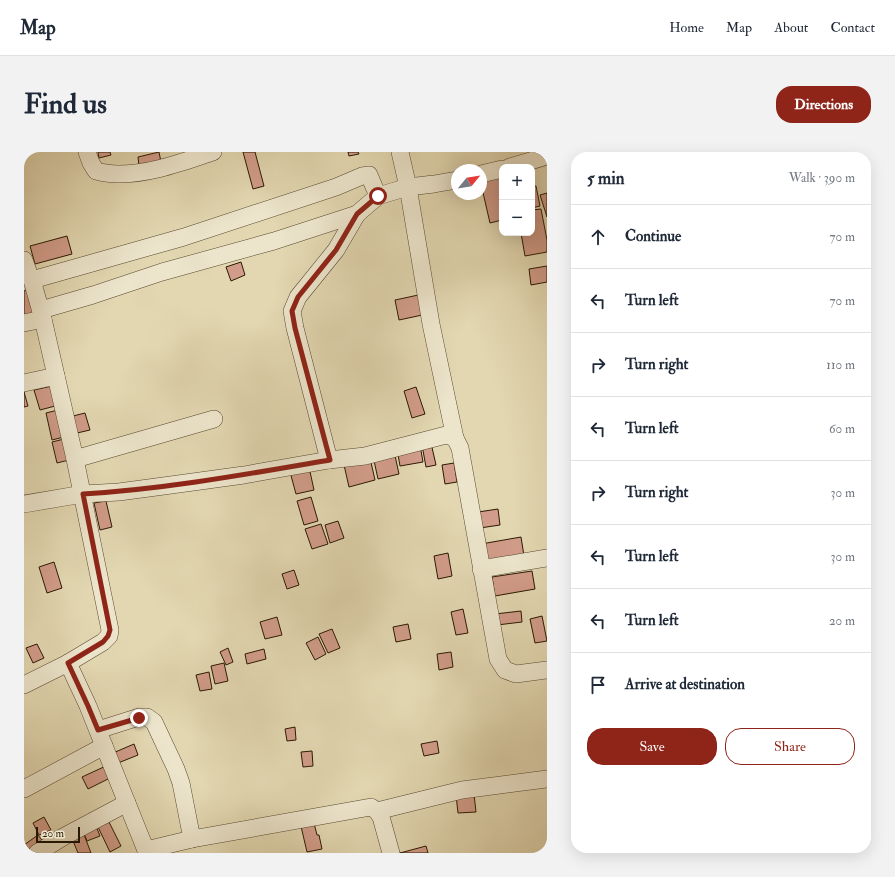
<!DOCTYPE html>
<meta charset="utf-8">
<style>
:root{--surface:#fff;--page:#f2f2f3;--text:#1f2937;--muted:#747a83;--line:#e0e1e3;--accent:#8f2418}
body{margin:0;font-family:"IM FELL Double Pica",serif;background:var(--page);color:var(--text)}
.controls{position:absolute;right:12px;top:12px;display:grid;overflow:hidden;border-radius:8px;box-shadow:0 4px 16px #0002}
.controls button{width:36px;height:36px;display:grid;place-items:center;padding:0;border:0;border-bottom:1px solid var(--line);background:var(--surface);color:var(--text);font:20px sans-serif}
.compass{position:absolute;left:427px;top:12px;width:36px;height:36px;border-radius:50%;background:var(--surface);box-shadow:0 4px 16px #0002;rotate:60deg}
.scale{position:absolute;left:12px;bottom:10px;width:44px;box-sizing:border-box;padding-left:4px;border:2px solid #2a1902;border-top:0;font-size:11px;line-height:14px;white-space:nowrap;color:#2a1902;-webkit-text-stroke:3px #ece5cc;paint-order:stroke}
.stop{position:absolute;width:12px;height:12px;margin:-9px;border:3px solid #8f2418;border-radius:50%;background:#fff}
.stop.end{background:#8f2418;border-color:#fff;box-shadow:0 1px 4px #0008}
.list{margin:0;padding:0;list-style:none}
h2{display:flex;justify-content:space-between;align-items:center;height:52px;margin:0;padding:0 16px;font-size:17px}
h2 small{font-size:13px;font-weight:400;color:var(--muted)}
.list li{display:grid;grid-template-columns:26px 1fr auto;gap:12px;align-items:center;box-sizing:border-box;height:64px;padding:0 16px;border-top:1px solid var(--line)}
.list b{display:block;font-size:15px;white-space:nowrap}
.list em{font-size:13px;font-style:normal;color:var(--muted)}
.actions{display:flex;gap:8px;padding:12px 16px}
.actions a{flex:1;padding:9px 0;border:1px solid var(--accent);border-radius:16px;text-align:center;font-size:14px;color:var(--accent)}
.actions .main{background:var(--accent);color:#fff}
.icon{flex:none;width:22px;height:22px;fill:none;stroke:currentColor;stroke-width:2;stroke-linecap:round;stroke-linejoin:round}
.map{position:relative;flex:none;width:523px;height:701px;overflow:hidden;border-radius:16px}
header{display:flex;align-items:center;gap:24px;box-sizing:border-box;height:56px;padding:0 20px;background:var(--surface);border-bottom:1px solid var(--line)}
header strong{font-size:19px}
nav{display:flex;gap:22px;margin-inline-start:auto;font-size:14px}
.intro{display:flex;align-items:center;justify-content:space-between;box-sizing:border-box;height:96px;padding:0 24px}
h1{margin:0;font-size:28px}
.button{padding:10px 18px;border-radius:16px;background:var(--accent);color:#fff;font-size:14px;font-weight:700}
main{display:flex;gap:24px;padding:0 24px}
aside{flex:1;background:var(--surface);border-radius:16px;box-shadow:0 4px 16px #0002}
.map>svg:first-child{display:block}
.building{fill:#d19c89;stroke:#2a1902}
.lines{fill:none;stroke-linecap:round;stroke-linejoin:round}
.minor-casing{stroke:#58482e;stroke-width:18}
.minor{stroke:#ece5cc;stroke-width:17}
.route{stroke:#8f2418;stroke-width:5}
</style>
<header>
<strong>Map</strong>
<nav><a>Home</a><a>Map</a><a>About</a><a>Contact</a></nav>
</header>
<div class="intro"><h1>Find us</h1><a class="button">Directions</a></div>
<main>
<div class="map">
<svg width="523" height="701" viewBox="0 0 523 701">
<rect width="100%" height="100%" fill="#e2d7b1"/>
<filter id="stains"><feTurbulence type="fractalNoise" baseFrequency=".005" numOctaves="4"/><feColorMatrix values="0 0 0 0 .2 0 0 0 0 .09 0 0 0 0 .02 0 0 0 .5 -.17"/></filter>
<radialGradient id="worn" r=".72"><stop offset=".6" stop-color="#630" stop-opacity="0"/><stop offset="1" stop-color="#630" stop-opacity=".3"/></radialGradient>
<!-- building -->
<g class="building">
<path d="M74,0H86L87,3L75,6Z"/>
<path d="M135,0L137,10L115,14L114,5Z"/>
<path d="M219,0H231L240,34L229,37Z"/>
<path d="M324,0H334L335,2L325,4Z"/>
<path d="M475,23L478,37V68L466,71L457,32V27Z"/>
<path d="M512,34L516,54L508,56V35Z"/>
<path d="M523,41V65L516,43Z"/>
<path d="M517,57L523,88V100L501,104L497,81H508V58Z"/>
<path d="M43,84L48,102L11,112L6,94Z"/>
<path d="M217,110L221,123L207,129L202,115Z"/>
<path d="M523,114V130L507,133L505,117Z"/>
<path d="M6,137L13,161L0,165V139Z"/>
<path d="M399,142L403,162L375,168L371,148Z"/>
<path d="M32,233L35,253L16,258L10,238Z"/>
<path d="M392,235L401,262L388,266L380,239Z"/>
<path d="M0,240L4,254L0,255Z"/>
<path d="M38,257L44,284L28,288L22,261Z"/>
<path d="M61,261L66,278L53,281L49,264Z"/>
<path d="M40,287L45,308L33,311L28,290Z"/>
<path d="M407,291L412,313L402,315L398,293Z"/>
<path d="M396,293L399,310L376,314L373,297Z"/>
<path d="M370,299L375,322L354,327L349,304Z"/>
<path d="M346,306L351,328L325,335L320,313Z"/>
<path d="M430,311L433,330L421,332L418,313Z"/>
<path d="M285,315L290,338L272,342L266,320Z"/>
<path d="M287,345L294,369L280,373L273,349Z"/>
<path d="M82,349L88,375L76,378L70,351Z"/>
<path d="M474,357L476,373L456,376L454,360Z"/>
<path d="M314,369L320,386L306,391L301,373Z"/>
<path d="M297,372L304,392L288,397L281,377Z"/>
<path d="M497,385L500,404L460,410L457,392Z"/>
<path d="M424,401L428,424L414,427L410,404Z"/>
<path d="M30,410L38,436L23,441L15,415Z"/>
<path d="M270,418L275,433L263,437L258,422Z"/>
<path d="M508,419L511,437L471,444L468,425Z"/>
<path d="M439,457L444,481L432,483L427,460Z"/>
<path d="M497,459L498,470L473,473L471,462Z"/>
<path d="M518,464L523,489L511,491L506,467Z"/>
<path d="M253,465L258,483L241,487L236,470Z"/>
<path d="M384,472L387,487L372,490L369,475Z"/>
<path d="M308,477L316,496L304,501L295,482Z"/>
<path d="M294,485L302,502L291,508L282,491Z"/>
<path d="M13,492L20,506L9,511L2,496Z"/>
<path d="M204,496L209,510L202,513L196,500Z"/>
<path d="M240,497L242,507L223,512L221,502Z"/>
<path d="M427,500L429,515L415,518L413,502Z"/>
<path d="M200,511L204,529L191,532L187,514Z"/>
<path d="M185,520L188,537L176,539L172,523Z"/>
<path d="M271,575L272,588L263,589L261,577Z"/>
<path d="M413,589L415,601L400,604L397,592Z"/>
<path d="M110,592L114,603L94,611L89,601Z"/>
<path d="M288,599L289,614L279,615L277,600Z"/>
<path d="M84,613L90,624L64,637L58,625Z"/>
<path d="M450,642L452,660L434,661L432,643Z"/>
<path d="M20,665L27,678L15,683L9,671Z"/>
<path d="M289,667L293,683H295L298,697L283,700L276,670Z"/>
<path d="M85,670L97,694L86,700L74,675Z"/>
<path d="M72,674L76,684L63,689L59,679Z"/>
<path d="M59,680L67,701H54L47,684Z"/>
<path d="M14,683L21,692L6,701L0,693Z"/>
<path d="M402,694L404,701H376Z"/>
</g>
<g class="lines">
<defs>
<g id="minor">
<path d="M63,0L67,11L72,19C80,21 87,22 94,22C127,22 158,10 189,0"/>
<path d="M376,0L384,35L407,172L431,286"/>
<path d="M486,15L523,4"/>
<path d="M457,22L478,17"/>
<path d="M0,108L5,122L8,128L19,167L51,307L86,478L85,484L79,490L44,511"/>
<path d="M8,128L160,85L312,35L338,24L345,23L354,44"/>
<path d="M17,158L69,143L138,120L250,89L333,62L354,44L384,35L410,32L433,28"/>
<path d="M0,171L19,167"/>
<path d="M0,231L32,224"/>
<path d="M51,307L190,267"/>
<path d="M305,308L271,176L268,159L274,145L312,98L333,62"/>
<path d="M0,352L59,342L95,340L147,333L220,323L305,308L341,304L422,283L431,286L436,296L474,507L481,518L492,522L523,518"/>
<path d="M457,417L523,406"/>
<path d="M0,533L44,511L64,554L123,701"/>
<path d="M74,578L115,565H123L130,570L152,617L157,631L168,687"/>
<path d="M0,637L80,594"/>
<path d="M353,659L438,638L523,627"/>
<path d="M122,698L168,687L347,655L353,659L357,665L367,701"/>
<path d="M13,701L39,685L103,651"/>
</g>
</defs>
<!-- minor casing -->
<use href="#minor" class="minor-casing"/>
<!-- minor -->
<use href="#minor" class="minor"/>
</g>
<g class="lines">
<!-- route -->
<path class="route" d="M115,566L74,578L64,554L44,511L79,490L84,484L86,478L59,342C142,337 224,322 306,308L271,176L268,159L274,145L312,98L333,62L354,44"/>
</g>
<rect width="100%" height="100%" filter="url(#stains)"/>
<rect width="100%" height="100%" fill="url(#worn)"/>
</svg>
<div class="controls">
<button>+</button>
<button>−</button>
</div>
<svg class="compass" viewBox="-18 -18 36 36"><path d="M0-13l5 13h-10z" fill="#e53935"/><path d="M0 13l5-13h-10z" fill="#747a83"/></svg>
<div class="scale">20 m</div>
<div class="stop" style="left:354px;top:44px"></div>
<div class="stop end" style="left:115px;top:566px"></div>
</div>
<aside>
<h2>5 min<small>Walk · 390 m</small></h2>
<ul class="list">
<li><svg class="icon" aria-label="ahead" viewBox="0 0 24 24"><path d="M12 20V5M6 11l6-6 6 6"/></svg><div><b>Continue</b></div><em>70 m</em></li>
<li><svg class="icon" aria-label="left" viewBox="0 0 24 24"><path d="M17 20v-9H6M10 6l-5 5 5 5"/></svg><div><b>Turn left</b></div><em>70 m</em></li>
<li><svg class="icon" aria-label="right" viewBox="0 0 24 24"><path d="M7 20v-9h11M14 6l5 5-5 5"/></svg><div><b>Turn right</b></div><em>110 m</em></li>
<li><svg class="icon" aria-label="left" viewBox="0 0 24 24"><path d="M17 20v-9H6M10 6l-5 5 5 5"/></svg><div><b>Turn left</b></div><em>60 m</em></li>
<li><svg class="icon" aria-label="right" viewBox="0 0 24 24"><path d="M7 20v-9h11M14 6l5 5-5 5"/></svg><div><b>Turn right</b></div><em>30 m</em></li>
<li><svg class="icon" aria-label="left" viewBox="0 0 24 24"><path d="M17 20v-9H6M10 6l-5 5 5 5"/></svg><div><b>Turn left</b></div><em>30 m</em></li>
<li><svg class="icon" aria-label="left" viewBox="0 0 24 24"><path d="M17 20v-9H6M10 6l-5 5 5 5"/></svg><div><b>Turn left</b></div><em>20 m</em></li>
<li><svg class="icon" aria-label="arrive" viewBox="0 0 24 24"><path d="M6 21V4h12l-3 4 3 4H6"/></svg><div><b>Arrive at destination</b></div></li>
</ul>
<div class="actions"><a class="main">Save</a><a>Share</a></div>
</aside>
</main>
